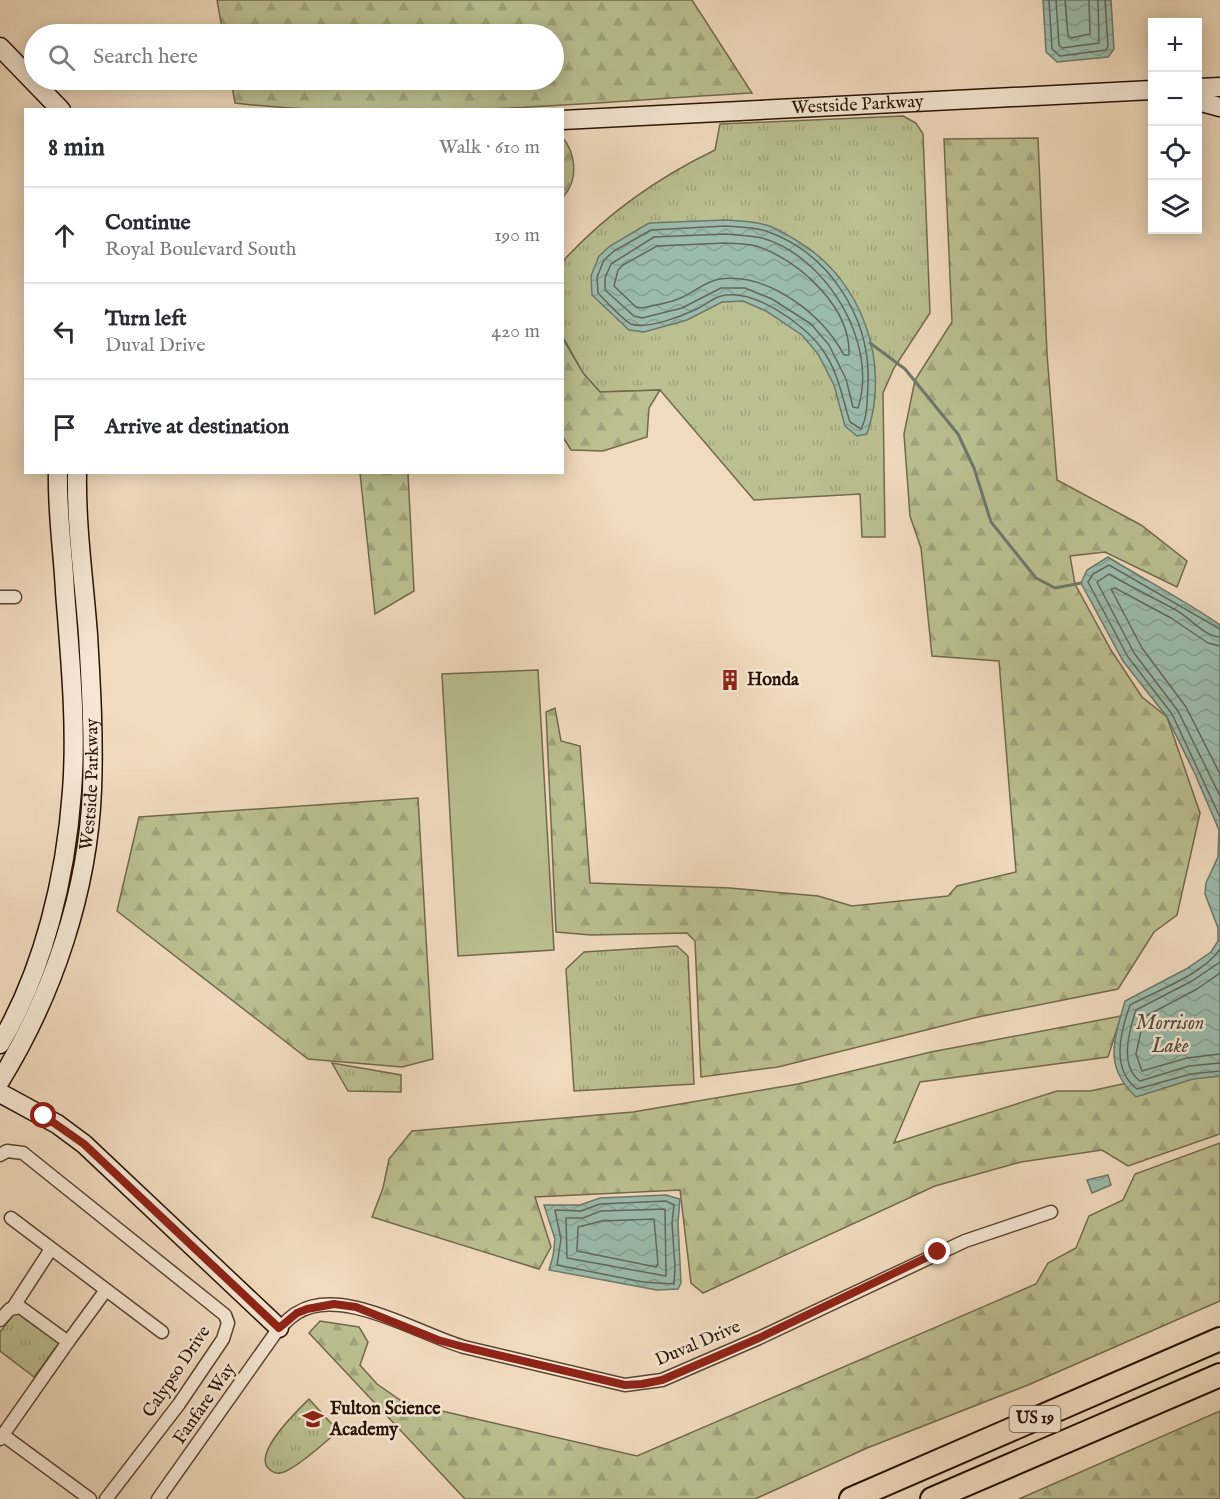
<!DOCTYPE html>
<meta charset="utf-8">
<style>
:root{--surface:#fff;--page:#f7f7f7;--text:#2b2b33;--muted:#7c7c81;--line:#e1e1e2}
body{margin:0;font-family:"IM FELL English",serif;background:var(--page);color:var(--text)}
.controls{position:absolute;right:18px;top:18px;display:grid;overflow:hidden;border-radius:0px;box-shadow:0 3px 15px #0003}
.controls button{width:54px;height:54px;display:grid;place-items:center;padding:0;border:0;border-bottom:2px solid var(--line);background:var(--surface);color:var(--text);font:30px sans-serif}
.stop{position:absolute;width:18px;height:18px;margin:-14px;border:4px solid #8f2418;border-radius:50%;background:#fff}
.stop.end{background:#8f2418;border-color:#fff;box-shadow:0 2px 6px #0008}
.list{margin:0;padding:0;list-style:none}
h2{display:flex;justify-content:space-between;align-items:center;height:78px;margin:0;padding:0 24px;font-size:26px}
h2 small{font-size:20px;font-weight:400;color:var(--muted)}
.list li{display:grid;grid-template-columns:39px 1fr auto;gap:18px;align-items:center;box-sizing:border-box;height:96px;padding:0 24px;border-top:2px solid var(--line)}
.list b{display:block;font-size:22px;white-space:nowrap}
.list p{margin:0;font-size:20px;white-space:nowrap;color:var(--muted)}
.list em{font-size:20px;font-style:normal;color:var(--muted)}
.icon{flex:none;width:33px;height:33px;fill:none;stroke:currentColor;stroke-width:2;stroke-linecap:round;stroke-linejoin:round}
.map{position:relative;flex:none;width:1220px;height:1499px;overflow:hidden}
.search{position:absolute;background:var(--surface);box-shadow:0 3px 15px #0003;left:24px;top:24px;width:540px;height:66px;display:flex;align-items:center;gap:15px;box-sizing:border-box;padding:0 21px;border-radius:33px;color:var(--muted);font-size:22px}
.panel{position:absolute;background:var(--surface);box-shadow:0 3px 15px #0003;left:24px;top:108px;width:540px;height:366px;border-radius:0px}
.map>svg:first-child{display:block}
.grass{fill:url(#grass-tufts);stroke:#72694c;stroke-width:1.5}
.forest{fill:url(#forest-firs);stroke:#72694c;stroke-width:1.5}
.pitch{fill:#bbc091;stroke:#72694c;stroke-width:1.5}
.water{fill:url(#water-waves);stroke:#6d786a;stroke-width:1.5}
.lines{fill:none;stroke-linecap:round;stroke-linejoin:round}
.shore{stroke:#62675a;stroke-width:1.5}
.stream{stroke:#6d786a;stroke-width:3}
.street-casing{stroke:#5a4434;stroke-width:15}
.secondary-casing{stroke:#281206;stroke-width:21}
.highway-casing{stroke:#281206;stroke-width:26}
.street{stroke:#f6e8d5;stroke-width:12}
.secondary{stroke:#f6e8d5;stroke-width:18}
.highway{stroke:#f1dbbe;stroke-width:22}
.route{stroke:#8f2418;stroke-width:8}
.labels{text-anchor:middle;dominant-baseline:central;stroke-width:5;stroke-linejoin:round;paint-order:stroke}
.shield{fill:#f6e8d5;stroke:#665244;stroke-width:1.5}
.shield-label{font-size:16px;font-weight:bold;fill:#281206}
.street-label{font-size:18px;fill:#281206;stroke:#f6e8d5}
.poi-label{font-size:18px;font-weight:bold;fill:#281206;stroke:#f6e8d5;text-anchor:start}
.water-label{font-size:20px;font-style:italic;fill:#504e40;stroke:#f6e8d5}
</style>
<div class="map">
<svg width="1220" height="1499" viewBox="0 0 1220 1499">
<defs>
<pattern id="grass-tufts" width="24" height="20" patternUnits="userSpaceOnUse" patternTransform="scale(1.5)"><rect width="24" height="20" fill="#bbc091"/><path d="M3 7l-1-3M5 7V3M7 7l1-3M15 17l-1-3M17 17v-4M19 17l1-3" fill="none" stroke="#a1a47c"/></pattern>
<pattern id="forest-firs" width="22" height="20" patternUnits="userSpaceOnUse" patternTransform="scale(1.5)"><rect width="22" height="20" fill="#bbc091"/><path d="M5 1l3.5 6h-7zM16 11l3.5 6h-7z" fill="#a1a47c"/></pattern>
<pattern id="water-waves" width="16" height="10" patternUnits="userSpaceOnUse" patternTransform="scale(1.5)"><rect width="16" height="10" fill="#9bbcad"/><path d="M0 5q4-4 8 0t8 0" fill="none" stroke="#86a193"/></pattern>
</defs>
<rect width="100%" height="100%" fill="#f1dbbe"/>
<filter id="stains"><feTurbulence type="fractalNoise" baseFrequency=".00333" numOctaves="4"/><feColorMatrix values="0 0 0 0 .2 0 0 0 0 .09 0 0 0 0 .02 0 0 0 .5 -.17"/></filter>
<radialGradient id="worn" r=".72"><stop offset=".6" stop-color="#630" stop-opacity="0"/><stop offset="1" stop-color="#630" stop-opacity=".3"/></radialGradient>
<!-- grass -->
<g class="grass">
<path d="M903,116L916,123L923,134L930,313L894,368L883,393L885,537H862L860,494L754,500L660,390L600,392L583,373L563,337V261C607,213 657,178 715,150L720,124Z"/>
<path d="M677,946L688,956L694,1084L574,1091L566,969L584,952Z"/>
<path d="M332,1063L401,1075V1092L348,1091Z"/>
<path d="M16,1311L59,1343L34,1377L0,1351V1332Z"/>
<path d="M309,1399L338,1431C328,1440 292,1472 280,1473C275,1474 272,1472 268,1468C254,1452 297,1411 309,1399Z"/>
</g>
<!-- forest -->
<g class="forest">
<path d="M217,0H692L752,93C582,102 404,123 235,103L231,80H554V34H223Z"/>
<path d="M562,137C576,153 579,180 563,197Z"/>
<path d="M1038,138L1047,354L1057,480L1141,525L1187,561L1177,587L1105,552L1070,556L1075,584L1111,650L1142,697L1167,717L1200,813L1177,915L1154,932L1118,989L978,1017L778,1067L701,1077L695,941L687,933L591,935L556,932L546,712L555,708L561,741L580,746L590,883L730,888L818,896L852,906L948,896L957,886L1016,872L999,661L932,656L921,548L910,516L904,434L915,380L952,322L944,139Z"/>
<path d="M562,337L583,373L600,392L660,390L649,408L647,437L603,451L571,450L563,437Z"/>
<path d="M360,473H408L414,591L375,614Z"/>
<path d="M418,798L433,1059L402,1067L308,1059L117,911L139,817Z"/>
<path d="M1121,1016L1108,1057L920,1082L894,1143L1057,1091H1090L1220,1063V1134L1128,1166L1102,1150L1021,1162L935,1186L703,1293L691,1283L680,1190L535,1197L551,1247L539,1269L372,1217L383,1188L389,1159L412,1131L633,1112L798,1084L931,1052Z"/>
<path d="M1220,1143V1301L1028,1385L867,1448L755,1499H465L309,1333L320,1321L359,1327L368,1342L360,1365L377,1384L403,1402L637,1456L1036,1284L1048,1263L1076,1248L1089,1216L1123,1200L1135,1174Z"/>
<path d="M1220,1411V1499H1019Z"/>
</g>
<!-- pitch -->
<path class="pitch" d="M538,670L554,950L458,956L442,674Z"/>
<!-- water -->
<g class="water">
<path d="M1043,0H1111L1114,49L1108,57L1057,62L1046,52Z"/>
<path d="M725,220C739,221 753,221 766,225C777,228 789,236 799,242C863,281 891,364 867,434L857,436L845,426L834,385L818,354L802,335L766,311L743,301L722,302L687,320L644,332L629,330L592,295L591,276L599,256L610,246L649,223Z"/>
<path d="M1108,557C1145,580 1184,600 1220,625V1076L1193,1079L1136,1097C1103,1066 1114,1040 1125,1001L1186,969L1211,952L1218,941V928L1205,894L1206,883L1218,857L1219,830L1195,774L1167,717L1123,661L1081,583L1087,570Z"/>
<path d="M1108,1175L1111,1185L1092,1193L1087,1180Z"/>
<path d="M666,1195L680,1199L678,1223L681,1283L678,1289L657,1290L549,1270L553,1256L555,1239L544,1205H580L600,1198Z"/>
</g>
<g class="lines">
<!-- shore -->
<g class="shore">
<path d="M1049,0L1052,49L1060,56L1106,50L1108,46L1105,0"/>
<path d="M1056,0L1059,45L1062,48L1099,43L1098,0"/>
<path d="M1065,0L1068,35L1071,38L1090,34L1089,0"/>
<path d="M725,226C738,227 753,227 766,231C830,253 871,319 868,384C867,399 868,416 861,429L850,422C842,397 838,371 822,349C804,324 754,288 721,296C713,298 705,305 697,309C682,316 647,330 631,324C623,320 605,300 598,293L597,277L604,260L614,251L651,230Z"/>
<path d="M725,234C737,235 750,235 762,238C826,256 879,343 858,408L853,407L846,379L829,345L811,324L772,299L745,288H721L682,308L642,318L634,316L605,290V278L611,264L654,237Z"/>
<path d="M725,243C737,244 751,243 762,248C802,264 851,308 849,355H844C822,314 769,273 720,279C705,281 692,294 678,299C666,304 654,305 642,308L636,307L614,286L618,270L623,265L657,246Z"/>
<path d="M1220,629L1109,565L1093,574L1088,582L1128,657L1172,714L1220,817"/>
<path d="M1220,637C1204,636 1190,618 1176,610C1154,598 1131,587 1109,574L1097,582L1134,653L1178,711L1220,796"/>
<path d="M1220,646L1208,643L1171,618L1115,588L1111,589L1142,648L1186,707L1220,774"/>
<path d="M1220,949C1204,974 1156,991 1130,1005C1120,1033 1111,1069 1137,1089L1191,1074L1220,1071"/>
<path d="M1220,962L1192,981L1136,1010C1129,1031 1119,1066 1140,1081L1189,1066L1220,1063"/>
<path d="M1220,973L1197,989L1144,1017L1136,1054L1142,1071L1187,1058L1220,1054"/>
<path d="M666,1201L674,1205L672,1223L675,1267L674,1284L643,1282L557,1265L561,1239L555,1210L581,1211L600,1204Z"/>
<path d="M665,1209L666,1276L567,1258L566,1218H583L601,1211Z"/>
<path d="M654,1219L658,1264L656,1267L577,1251L578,1227L602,1221Z"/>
</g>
<!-- stream -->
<path class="stream" d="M870,343L905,369L958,434L974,468L991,522L1036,578L1055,588L1081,583"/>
<defs>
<g id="street">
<path d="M0,597H15"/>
<path d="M0,1155L7,1151L23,1153L225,1315L228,1323L223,1339L179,1404L106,1499"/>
<path d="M11,1218L162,1332"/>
<path d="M14,1306L51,1249"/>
<path d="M0,1320L10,1309L20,1307L68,1342L0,1439"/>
<path d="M68,1342L106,1290"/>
<path d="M3,1435L90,1499"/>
<path d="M158,1499L279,1328C285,1323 290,1317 297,1313C341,1285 419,1334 464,1347L625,1385L662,1380L759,1338L965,1241L1051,1212"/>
</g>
<g id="secondary">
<path d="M0,47L61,110"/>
<path d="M1198,88L1220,87"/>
<path d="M1198,101L1220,107"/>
<path id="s1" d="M562,120L1152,90"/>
<path d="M0,1044C44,969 66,876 72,791C77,725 70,657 65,591C63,551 57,513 58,472"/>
<path id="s2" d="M0,1081C53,995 88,891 92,790C94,738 91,686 88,635C84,581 76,527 77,472"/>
<path d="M0,1093L57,1124L84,1144L279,1328"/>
</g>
<g id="highway">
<path d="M851,1499L1220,1339"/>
<path d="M932,1499L1220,1375"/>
</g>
</defs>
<!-- street casing -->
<use href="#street" class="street-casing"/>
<!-- secondary casing -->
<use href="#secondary" class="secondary-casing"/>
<!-- highway casing -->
<use href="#highway" class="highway-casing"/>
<!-- street -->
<use href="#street" class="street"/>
<!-- secondary -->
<use href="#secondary" class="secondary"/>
<!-- highway -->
<use href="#highway" class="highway"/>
</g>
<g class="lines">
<!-- route -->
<path class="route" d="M44,1116L84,1144L279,1328L297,1313L307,1309L334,1304L356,1307L438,1340L464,1347L625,1385L642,1384L662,1380L759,1338L938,1252"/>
</g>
<!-- icons -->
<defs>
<symbol id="building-bare" viewBox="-9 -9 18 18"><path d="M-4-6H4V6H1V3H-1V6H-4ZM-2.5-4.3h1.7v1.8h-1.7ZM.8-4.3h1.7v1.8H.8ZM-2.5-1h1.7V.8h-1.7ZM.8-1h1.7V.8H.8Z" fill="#8f2418" stroke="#f6e8d5" stroke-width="2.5" paint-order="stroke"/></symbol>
<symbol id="school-bare" viewBox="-9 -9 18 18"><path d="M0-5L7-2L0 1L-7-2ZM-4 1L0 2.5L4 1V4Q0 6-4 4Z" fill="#8f2418" stroke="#f6e8d5" stroke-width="2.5" paint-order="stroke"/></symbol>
</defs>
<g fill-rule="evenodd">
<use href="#building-bare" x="715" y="665" width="30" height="30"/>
<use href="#school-bare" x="298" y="1404" width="30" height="30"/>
</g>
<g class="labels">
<!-- shield labels -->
<rect class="shield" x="1009.5" y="1406" width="51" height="26" rx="4.5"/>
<g class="shield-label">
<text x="1035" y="1419">US 19</text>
</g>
<!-- street labels -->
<g class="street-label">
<text stroke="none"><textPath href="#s1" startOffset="296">Westside Parkway</textPath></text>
<text stroke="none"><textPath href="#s2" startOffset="314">Westside Parkway</textPath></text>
<text transform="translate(698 1344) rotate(-23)">Duval Drive</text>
<text transform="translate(177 1372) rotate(-56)">Calypso Drive</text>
<text transform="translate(205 1404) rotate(-55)">Fanfare Way</text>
</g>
<!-- poi labels -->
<g class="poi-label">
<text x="747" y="680">Honda</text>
<text x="330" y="1409">Fulton Science<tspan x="330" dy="21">Academy</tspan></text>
</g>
<!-- water labels -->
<g class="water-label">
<text x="1170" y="1023">Morrison<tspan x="1170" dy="23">Lake</tspan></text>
</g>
</g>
<rect width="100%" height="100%" filter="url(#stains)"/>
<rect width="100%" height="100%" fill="url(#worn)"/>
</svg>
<div class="controls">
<button>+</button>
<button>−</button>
<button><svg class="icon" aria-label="locate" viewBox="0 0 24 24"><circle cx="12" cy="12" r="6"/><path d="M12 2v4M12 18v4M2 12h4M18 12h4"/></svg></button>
<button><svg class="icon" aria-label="layers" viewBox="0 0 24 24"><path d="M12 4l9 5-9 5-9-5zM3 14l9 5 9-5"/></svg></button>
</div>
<div class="stop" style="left:44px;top:1116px"></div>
<div class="stop end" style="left:938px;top:1252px"></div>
<div class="search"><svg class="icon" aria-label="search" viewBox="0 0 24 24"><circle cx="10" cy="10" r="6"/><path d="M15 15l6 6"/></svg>Search here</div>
<section class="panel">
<h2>8 min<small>Walk · 610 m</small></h2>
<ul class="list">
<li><svg class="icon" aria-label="ahead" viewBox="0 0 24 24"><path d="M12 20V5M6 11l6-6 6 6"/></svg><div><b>Continue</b><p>Royal Boulevard South</p></div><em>190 m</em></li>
<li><svg class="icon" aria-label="left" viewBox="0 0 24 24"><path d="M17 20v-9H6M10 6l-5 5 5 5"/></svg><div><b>Turn left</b><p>Duval Drive</p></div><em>420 m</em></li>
<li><svg class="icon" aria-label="arrive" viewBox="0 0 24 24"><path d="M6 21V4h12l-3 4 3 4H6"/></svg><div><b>Arrive at destination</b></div></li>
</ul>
</section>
</div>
